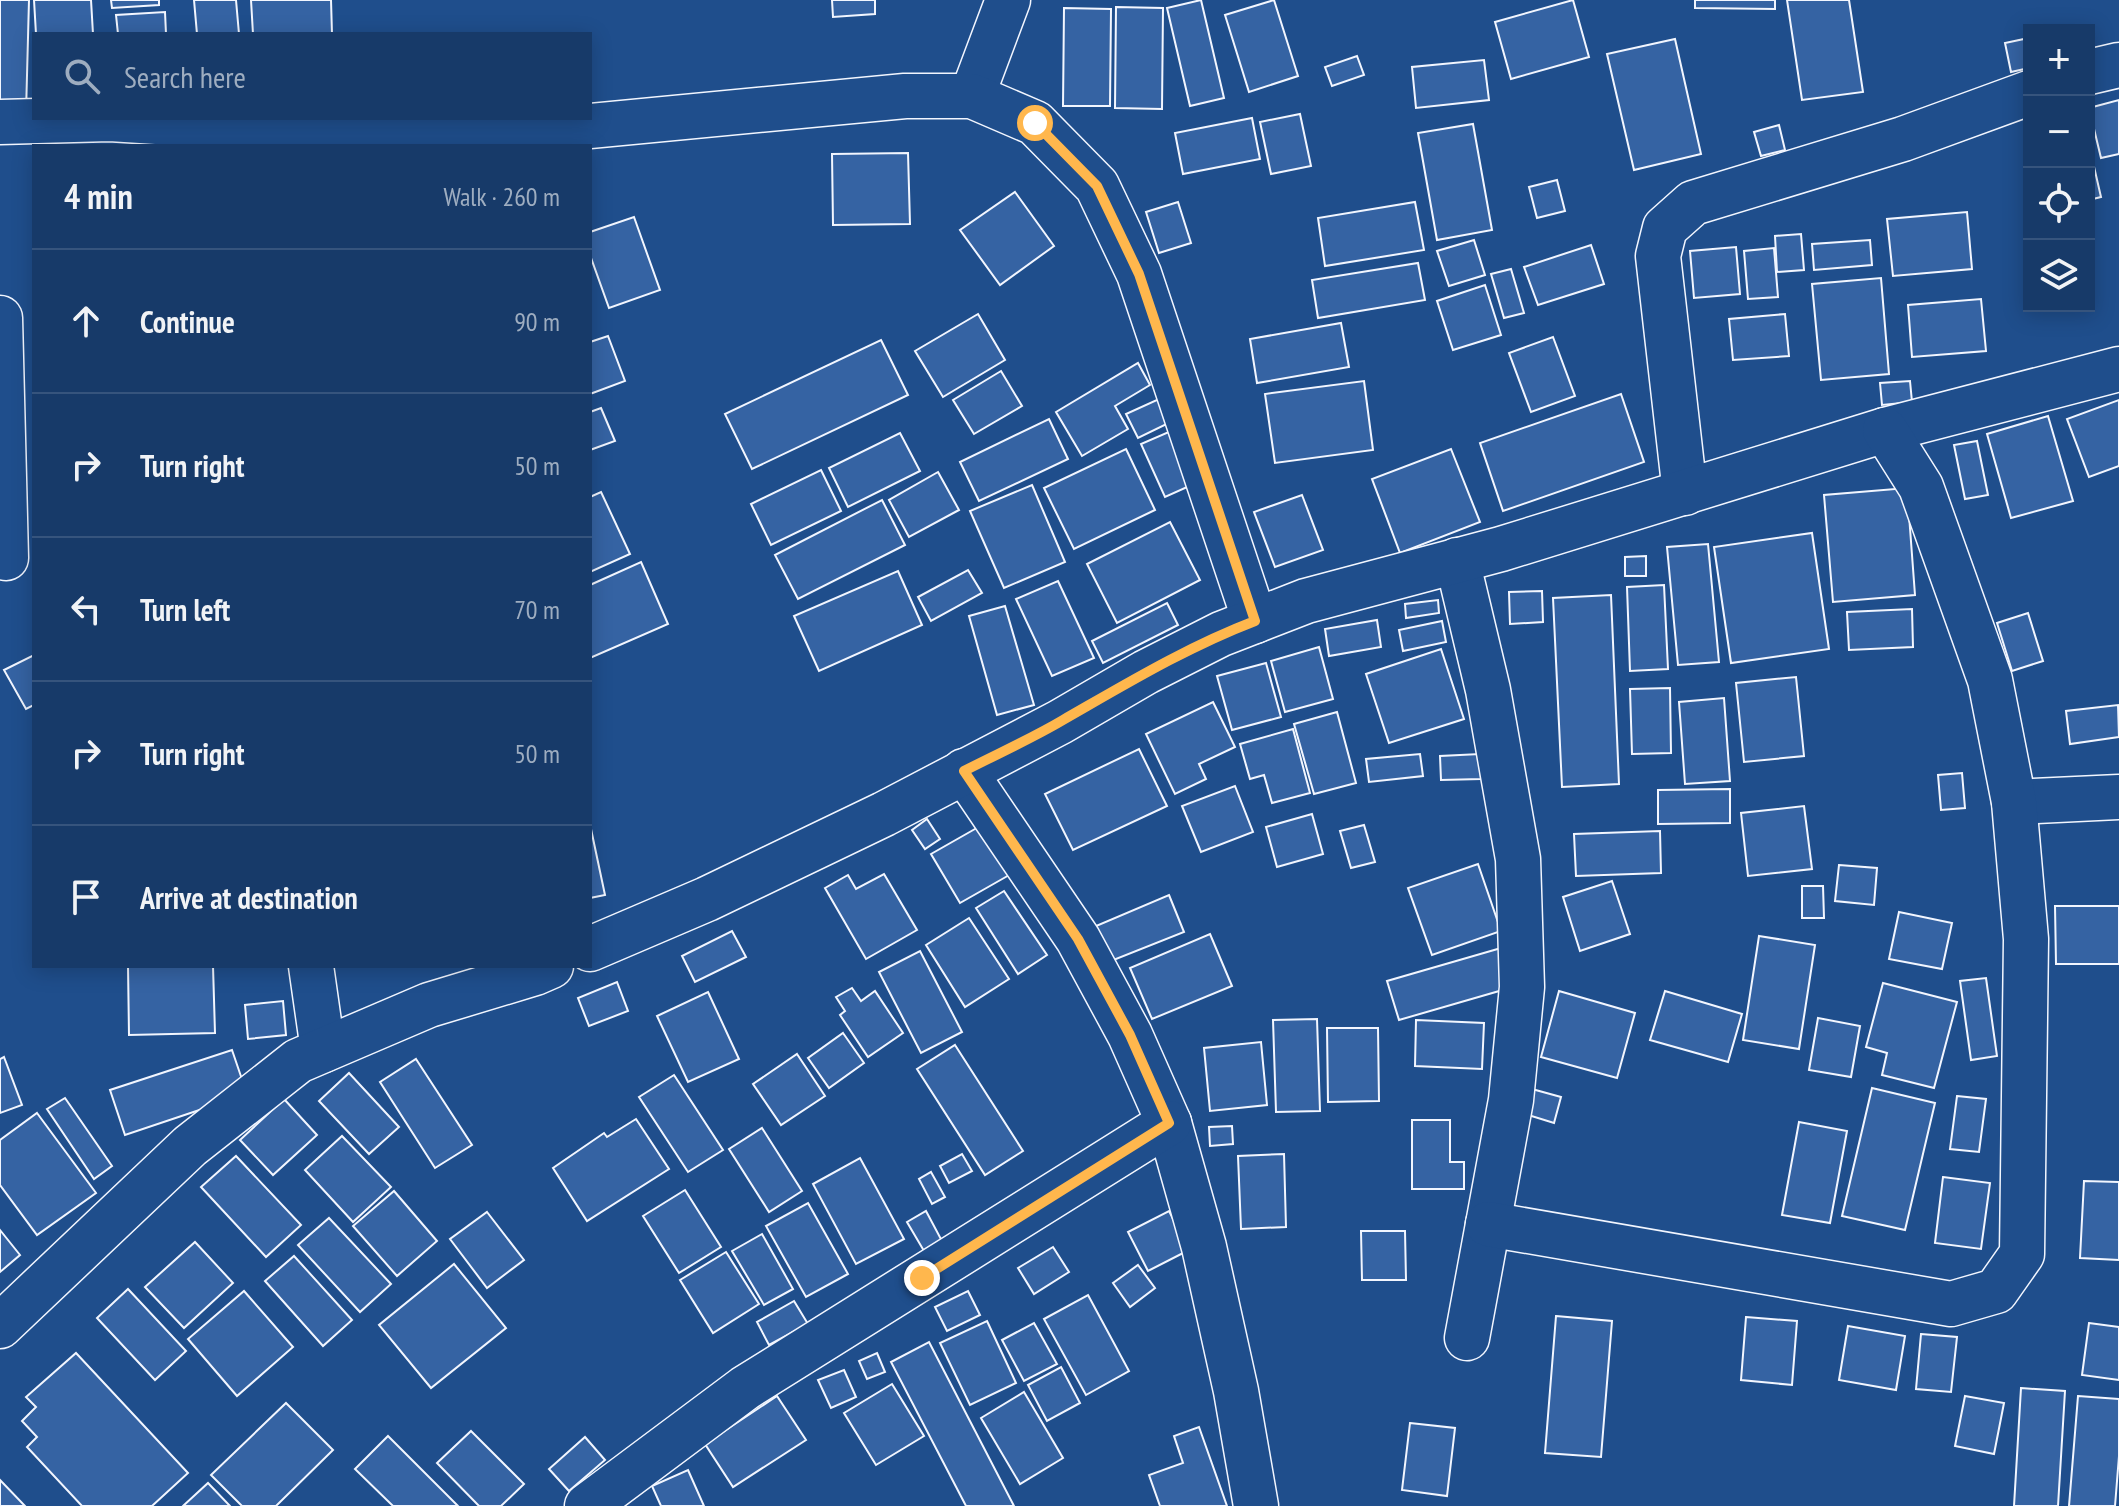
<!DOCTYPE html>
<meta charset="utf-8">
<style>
:root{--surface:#173a69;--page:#244571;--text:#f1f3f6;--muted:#9eadc0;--line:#36547d}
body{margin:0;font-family:"PT Sans Narrow",sans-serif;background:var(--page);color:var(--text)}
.controls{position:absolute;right:24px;top:24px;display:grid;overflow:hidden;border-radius:0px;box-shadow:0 4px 20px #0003}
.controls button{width:72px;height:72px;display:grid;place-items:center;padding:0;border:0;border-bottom:2px solid var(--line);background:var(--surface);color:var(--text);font:40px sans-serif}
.stop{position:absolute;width:24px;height:24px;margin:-18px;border:6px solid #ffb74d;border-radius:50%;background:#fff}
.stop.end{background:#ffb74d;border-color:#fff;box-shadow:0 2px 8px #0008}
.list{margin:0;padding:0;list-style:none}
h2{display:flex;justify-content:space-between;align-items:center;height:104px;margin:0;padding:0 32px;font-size:34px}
h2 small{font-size:26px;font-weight:400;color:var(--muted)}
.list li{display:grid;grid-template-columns:52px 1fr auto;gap:24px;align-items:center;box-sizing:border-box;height:144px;padding:0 32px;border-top:2px solid var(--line)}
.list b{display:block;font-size:30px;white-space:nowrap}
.list em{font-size:26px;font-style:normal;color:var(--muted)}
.icon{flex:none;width:44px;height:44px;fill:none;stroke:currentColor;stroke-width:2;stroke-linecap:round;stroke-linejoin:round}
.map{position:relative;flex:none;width:2119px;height:1506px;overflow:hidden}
.search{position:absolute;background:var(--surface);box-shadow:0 4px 20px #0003;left:32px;top:32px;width:560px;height:88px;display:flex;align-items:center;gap:20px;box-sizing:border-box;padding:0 28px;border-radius:0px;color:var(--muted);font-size:30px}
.panel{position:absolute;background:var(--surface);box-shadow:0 4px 20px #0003;left:32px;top:144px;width:560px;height:824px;border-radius:0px}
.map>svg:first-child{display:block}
.building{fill:#3563a3;stroke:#f2f6ff;stroke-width:2}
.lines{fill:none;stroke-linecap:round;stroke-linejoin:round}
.minor-casing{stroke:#f2f6ff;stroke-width:47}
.minor{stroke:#1f4e8c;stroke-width:44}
.route{stroke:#ffb74d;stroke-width:10}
</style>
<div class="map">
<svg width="2119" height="1506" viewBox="0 0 2119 1506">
<rect width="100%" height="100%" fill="#1f4e8c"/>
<!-- building -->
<g class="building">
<path d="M0,0H29L26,113L0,112Z"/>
<path d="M34,0H91L93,34H36Z"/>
<path d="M111,0H159V5L112,8Z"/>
<path d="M194,0H236L239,34H197Z"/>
<path d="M251,0H331L332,34H253Z"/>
<path d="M832,0H875V14L833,17Z"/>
<path d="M1201,0L1224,98L1190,106L1167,8Z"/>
<path d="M1274,0L1298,76L1249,92L1225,15Z"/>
<path d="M1573,0L1589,57L1511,79L1495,22Z"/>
<path d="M1695,0H1775V9L1695,8Z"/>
<path d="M1787,0H1849L1863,92L1802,100Z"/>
<path d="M1116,7L1163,8L1162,109L1115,108Z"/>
<path d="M1064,8L1111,9L1110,106H1063Z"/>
<path d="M165,12L166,34H118L116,15Z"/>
<path d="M1675,39L1701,154L1634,170L1607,54Z"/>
<path d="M2024,39L2029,68L2011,72L2005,43Z"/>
<path d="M1357,56L1364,75L1332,86L1325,67Z"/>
<path d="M1484,60L1489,100L1416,108L1412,67Z"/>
<path d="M2119,100V154L2101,158L2089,108Z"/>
<path d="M1300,114L1311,166L1271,174L1260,122Z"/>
<path d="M1252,118L1260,159L1183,174L1175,133Z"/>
<path d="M1473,124L1492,230L1437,240L1418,133Z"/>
<path d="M1779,125L1785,150L1761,156L1754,132Z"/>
<path d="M2089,145L2101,197L2089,200Z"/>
<path d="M908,153L910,224L833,225L832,154Z"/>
<path d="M1557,180L1565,211L1537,218L1529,187Z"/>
<path d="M1015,192L1054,246L1000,285L960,230Z"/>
<path d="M1178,202L1191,243L1159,253L1146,212Z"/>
<path d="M1415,202L1424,250L1325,266L1318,218Z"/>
<path d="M1967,212L1972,269L1893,276L1887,219Z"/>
<path d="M634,217L660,290L609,308L590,255V232Z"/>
<path d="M1801,234L1804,270L1777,272L1775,236Z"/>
<path d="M1474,240L1485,275L1449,286L1437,251Z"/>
<path d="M1870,240L1872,265L1814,270L1812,244Z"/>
<path d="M1591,245L1604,284L1538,305L1524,267Z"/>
<path d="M1736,247L1740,294L1694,298L1690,251Z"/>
<path d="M1774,248L1778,297L1748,299L1744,251Z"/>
<path d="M1418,263L1425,300L1318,318L1312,280Z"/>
<path d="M1511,269L1524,313L1504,318L1491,274Z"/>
<path d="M1881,278L1889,374L1821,380L1812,284Z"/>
<path d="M1485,285L1501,335L1453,350L1437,301Z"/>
<path d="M1981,299L1986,351L1912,357L1908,305Z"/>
<path d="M978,314L1005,360L943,397L915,351Z"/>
<path d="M1785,314L1789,356L1733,360L1729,319Z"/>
<path d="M1341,323L1349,367L1257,383L1250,339Z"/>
<path d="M608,336L625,381L590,394V342Z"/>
<path d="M1553,337L1575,396L1531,412L1509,353Z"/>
<path d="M881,340L908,395L752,469L725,414Z"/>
<path d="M1138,363L1150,385L1115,406L1128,429L1082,456L1056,412Z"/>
<path d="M1001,371L1022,406L974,434L953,400Z"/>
<path d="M1364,381L1373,450L1275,463L1265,394Z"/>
<path d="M1910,381L1912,402L1882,405L1880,383Z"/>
<path d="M1170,394L1181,417L1138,438L1126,414Z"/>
<path d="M1621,394L1644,462L1503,511L1480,443Z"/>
<path d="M2119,400V466L2089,477L2067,419Z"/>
<path d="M601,408L615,441L590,450V412Z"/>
<path d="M2048,416L2073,501L2011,518L1987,434Z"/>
<path d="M1049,419L1068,459L979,501L960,462Z"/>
<path d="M1171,431L1194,484L1165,497L1141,444Z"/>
<path d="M900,433L920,471L848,507L829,468Z"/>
<path d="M1977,441L1988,495L1965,499L1954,445Z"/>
<path d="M1126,449L1155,510L1074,549L1044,488Z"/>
<path d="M1451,449L1480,522L1400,553L1372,479Z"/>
<path d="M821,470L841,511L771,545L751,504Z"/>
<path d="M938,472L959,510L909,537L889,500Z"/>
<path d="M1032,485L1065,562L1004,588L970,511Z"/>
<path d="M1907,488L1915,595L1833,602L1824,495Z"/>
<path d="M601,492L630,554L590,572V497Z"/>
<path d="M1302,495L1323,550L1275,567L1254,512Z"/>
<path d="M882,500L905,545L798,599L775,555Z"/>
<path d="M1170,522L1200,580L1117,623L1087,564Z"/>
<path d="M1812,533L1829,649L1731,663L1714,547Z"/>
<path d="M1708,544L1719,662L1678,665L1667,547Z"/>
<path d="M1646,556V576H1625V557Z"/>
<path d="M641,562L668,624L590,658V585Z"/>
<path d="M968,570L982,593L931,621L918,597Z"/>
<path d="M898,571L922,625L819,671L794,616Z"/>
<path d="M1058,581L1094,658L1052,676L1016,599Z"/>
<path d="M1664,585L1668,669L1630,671L1627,587Z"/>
<path d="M1542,591L1543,622L1510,624L1509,592Z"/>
<path d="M1611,595L1619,784L1562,787L1553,598Z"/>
<path d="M1438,600L1439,613L1406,618L1405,604Z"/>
<path d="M1167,603L1178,625L1103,663L1092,641Z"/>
<path d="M1005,606L1034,705L997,715L969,616Z"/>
<path d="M1912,609L1913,647L1849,650L1847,612Z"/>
<path d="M2028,613L2043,661L2012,671L1997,623Z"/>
<path d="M1377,620L1381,647L1329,656L1325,629Z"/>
<path d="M1442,621L1446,642L1403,651L1399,630Z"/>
<path d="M1319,647L1333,699L1285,712L1271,661Z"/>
<path d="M1441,649L1464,719L1389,743L1366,674Z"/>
<path d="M34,655V705L26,709L4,670Z"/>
<path d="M1266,663L1281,717L1232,730L1217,676Z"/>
<path d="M1796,677L1804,756L1744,762L1736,683Z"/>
<path d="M1670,688L1671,753L1632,754L1630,689Z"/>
<path d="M1724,698L1730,781L1685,784L1679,702Z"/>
<path d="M1213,702L1235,747L1199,764L1206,779L1175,794L1146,734Z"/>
<path d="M2118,705L2119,737L2070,744L2066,711Z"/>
<path d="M1337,712L1356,783L1314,794L1294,724Z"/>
<path d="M1293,729L1310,793L1272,803L1264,775L1250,779L1240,744Z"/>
<path d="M1139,749L1167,806L1073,850L1045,794Z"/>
<path d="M1420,754L1423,776L1369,782L1366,759Z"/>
<path d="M1480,754L1481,779L1441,780L1440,756Z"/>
<path d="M1962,773L1965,808L1941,810L1938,775Z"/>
<path d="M1235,786L1253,832L1201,852L1182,806Z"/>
<path d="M1730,789V823L1658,824V790Z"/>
<path d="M1804,806L1812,869L1748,876L1741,813Z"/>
<path d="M1312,814L1323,854L1277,867L1266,827Z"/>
<path d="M927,819L940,839L925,849L912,830Z"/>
<path d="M982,825L1011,874L960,903L931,854Z"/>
<path d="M1364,825L1375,862L1351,868L1340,831Z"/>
<path d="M591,829L605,895L590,898V830Z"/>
<path d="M1660,831L1661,873L1576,876L1574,834Z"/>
<path d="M1478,864L1501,931L1432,955L1408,888Z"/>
<path d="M1839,865L1877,868L1874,905L1835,901Z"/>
<path d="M884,874L917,930L866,959L825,888L848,875L856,889Z"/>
<path d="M1612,881L1630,934L1580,951L1563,897Z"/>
<path d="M1802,886H1823L1824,918H1802Z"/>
<path d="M1004,891L1047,955L1018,974L976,908Z"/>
<path d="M1169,895L1184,932L1111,961L1096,926Z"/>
<path d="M2055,906H2119V964H2056Z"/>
<path d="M1899,912L1952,923L1942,969L1889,959Z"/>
<path d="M969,918L1009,979L965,1007L926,945Z"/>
<path d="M732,931L746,957L695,982L682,956Z"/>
<path d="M1210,934L1232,986L1152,1019L1130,968Z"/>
<path d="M1759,936L1815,945L1799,1049L1743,1040Z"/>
<path d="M1501,948L1513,987L1399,1020L1387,981Z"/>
<path d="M920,951L962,1032L921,1053L879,972Z"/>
<path d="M128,966H213L215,1033L129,1035Z"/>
<path d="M1986,978L1997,1056L1971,1060L1960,981Z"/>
<path d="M617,982L628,1011L589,1026L578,998Z"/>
<path d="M1883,983L1957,1002L1934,1088L1882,1075L1887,1053L1866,1047Z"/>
<path d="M852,988L861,1001L875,991L903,1033L868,1057L840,1015L845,1011L836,997Z"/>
<path d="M1559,991L1635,1013L1617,1078L1541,1057Z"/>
<path d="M1665,991L1742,1014L1728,1062L1650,1040Z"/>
<path d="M708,992L739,1059L688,1082L657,1016Z"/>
<path d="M283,1001L286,1035L248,1039L245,1005Z"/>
<path d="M1818,1018L1860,1026L1851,1077L1809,1070Z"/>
<path d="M1317,1019L1320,1111L1276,1112L1273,1020Z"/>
<path d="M1416,1020L1484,1023L1482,1069L1415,1066Z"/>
<path d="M1327,1028H1378L1379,1101L1328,1102Z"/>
<path d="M843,1033L864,1063L829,1088L808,1058Z"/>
<path d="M1261,1042L1267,1105L1210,1111L1204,1048Z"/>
<path d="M955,1045L1023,1151L985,1175L917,1069Z"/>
<path d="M232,1050L247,1094L125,1135L110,1090Z"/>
<path d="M797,1054L825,1096L781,1125L753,1084Z"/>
<path d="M4,1057L22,1105L0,1113V1059Z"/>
<path d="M416,1059L472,1145L435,1168L380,1082Z"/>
<path d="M349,1073L399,1127L369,1154L319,1101Z"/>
<path d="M674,1075L723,1150L688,1172L639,1097Z"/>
<path d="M1872,1088L1935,1103L1905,1230L1842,1216Z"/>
<path d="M1532,1089L1561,1097L1554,1123L1525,1114Z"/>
<path d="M1957,1096L1986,1099L1979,1152L1950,1149Z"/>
<path d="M65,1098L112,1166L94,1179L47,1109Z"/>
<path d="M284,1099L317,1135L273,1175L240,1140Z"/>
<path d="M37,1113L96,1193L37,1235L0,1185V1140Z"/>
<path d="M636,1119L669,1169L587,1221L553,1168L604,1133L607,1137Z"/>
<path d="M1412,1120H1450V1162H1464V1189H1412Z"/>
<path d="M1799,1122L1847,1131L1830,1223L1782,1215Z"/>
<path d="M1232,1126L1233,1144L1210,1146L1209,1127Z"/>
<path d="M762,1128L802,1191L769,1212L729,1149Z"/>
<path d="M342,1136L391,1187L353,1222L305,1170Z"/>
<path d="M962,1154L972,1171L949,1183L940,1166Z"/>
<path d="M1284,1154L1286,1227L1241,1229L1238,1156Z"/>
<path d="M236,1156L301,1225L266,1257L201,1187Z"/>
<path d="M860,1158L904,1239L856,1264L813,1184Z"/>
<path d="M931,1172L945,1197L932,1204L919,1179Z"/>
<path d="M1943,1177L1990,1183L1981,1249L1935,1243Z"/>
<path d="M2084,1181L2119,1182V1260L2080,1258Z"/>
<path d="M685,1190L721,1247L679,1273L643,1216Z"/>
<path d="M394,1191L437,1241L397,1276L353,1226Z"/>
<path d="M808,1203L848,1274L806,1297L766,1226Z"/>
<path d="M926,1211L942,1241L924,1251L907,1222Z"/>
<path d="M1169,1211L1189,1250L1148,1271L1128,1232Z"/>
<path d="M487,1212L524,1260L487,1288L450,1239Z"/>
<path d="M329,1218L391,1284L360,1312L298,1245Z"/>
<path d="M0,1230L20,1255L0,1272Z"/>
<path d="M1361,1231H1405L1406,1280H1362Z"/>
<path d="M762,1234L793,1289L764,1305L732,1251Z"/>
<path d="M195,1242L233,1283L184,1328L145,1287Z"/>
<path d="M1053,1247L1069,1272L1034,1294L1018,1268Z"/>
<path d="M726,1252L759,1304L713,1333L680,1280Z"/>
<path d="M294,1256L352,1320L323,1346L265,1281Z"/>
<path d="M454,1264L506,1328L431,1388L379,1325Z"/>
<path d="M1138,1265L1155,1288L1130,1307L1113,1283Z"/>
<path d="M128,1289L186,1351L155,1380L97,1318Z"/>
<path d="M244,1291L293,1347L237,1396L188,1339Z"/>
<path d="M968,1291L980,1315L947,1331L935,1307Z"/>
<path d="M1088,1295L1129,1371L1086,1395L1044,1319Z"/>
<path d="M794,1301L808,1324L769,1345L757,1322Z"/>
<path d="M1556,1316L1612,1321L1601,1457L1545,1453Z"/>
<path d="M1746,1317L1797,1321L1792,1385L1741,1380Z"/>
<path d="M987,1321L1016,1383L970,1405L940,1343Z"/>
<path d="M1034,1323L1057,1364L1024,1381L1002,1340Z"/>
<path d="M2089,1323L2119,1327V1380L2082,1375Z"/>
<path d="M1848,1326L1905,1336L1896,1390L1839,1380Z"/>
<path d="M1921,1334L1957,1337L1951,1392L1916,1389Z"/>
<path d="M929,1342L1014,1506H966L891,1362Z"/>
<path d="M76,1353L188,1473L152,1506H82L27,1447L37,1437L22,1421L36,1407L26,1397Z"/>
<path d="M877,1353L885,1372L867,1379L859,1361Z"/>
<path d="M1061,1367L1080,1403L1047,1421L1028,1385Z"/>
<path d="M844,1370L856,1397L831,1408L818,1380Z"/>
<path d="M892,1384L924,1436L876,1465L844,1413Z"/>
<path d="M2021,1388L2065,1391L2058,1506H2014Z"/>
<path d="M1024,1392L1063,1458L1020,1484L981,1418Z"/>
<path d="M777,1396L806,1440L733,1487L705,1444Z"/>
<path d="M1965,1396L2004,1403L1994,1454L1955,1446Z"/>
<path d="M2078,1396L2119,1399V1456L2115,1506H2069Z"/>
<path d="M286,1403L333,1450L276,1506H242L211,1475Z"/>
<path d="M1410,1423L1455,1428L1447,1496L1402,1490Z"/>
<path d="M1199,1427L1227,1506H1160L1149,1475L1183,1463L1174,1436Z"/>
<path d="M471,1431L524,1484L501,1506H479L437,1463Z"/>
<path d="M388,1436L458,1506H393L355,1469Z"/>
<path d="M585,1437L605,1460L569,1491L549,1469Z"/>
<path d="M688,1470L704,1506H661L652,1486Z"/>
<path d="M0,1480L25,1506H0Z"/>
<path d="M208,1483L230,1506H183Z"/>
</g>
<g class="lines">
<defs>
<g id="minor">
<path d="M2089,72L2119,65"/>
<path d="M972,96L1008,0"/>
<path d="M0,122L110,119L312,132L496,135L905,96H972L1035,123L1097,186L1139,274L1255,621"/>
<path d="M0,318L6,558"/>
<path d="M1685,493L1658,256L1665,228L1693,203L1903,139L2029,93"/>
<path d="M1457,560L1488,690L1518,859L1522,987L1511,1100L1467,1338"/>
<path d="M964,771L1078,939L1130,1035L1169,1123L1204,1247L1236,1391L1256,1506"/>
<path d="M2014,802L2119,797"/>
<path d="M590,949L707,899L884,814L1060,722L1146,672L1221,634L1306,601L1501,549L1885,430L2119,369"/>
<path d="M311,966L323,1050"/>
<path d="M1488,1224L1951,1304L1996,1291L2022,1254L2026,939L2014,802L1990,680L1921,487L1885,430"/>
<path d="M0,1326L190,1146L298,1061L429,1005L535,973L551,966"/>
<path d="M587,1506L745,1388L1169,1123"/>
</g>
</defs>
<!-- minor casing -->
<use href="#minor" class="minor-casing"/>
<!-- minor -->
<use href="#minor" class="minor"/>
</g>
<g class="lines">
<!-- route -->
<path class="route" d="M922,1278L1169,1123L1130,1035L1078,939L964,771C997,754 1031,739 1063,720C1126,684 1187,647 1255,621L1139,274L1097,186L1035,123"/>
</g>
</svg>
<div class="controls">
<button>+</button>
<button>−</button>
<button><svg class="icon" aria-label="locate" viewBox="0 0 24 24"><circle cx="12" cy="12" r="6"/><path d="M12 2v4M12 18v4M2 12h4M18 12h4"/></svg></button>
<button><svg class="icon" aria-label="layers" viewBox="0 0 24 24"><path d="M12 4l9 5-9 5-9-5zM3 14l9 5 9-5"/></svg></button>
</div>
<div class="stop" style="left:1035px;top:123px"></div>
<div class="stop end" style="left:922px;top:1278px"></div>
<div class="search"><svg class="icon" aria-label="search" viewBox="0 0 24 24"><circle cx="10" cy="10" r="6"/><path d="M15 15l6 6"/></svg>Search here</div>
<section class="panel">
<h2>4 min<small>Walk · 260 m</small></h2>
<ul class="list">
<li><svg class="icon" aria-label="ahead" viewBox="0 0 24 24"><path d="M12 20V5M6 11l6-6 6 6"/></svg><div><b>Continue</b></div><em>90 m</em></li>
<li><svg class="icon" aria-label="right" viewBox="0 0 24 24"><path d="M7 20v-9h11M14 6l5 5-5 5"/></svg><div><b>Turn right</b></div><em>50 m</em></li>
<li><svg class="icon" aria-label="left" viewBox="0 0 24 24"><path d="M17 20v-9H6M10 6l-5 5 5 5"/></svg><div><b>Turn left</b></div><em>70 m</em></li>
<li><svg class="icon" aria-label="right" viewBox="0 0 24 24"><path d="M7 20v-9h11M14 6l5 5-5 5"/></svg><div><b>Turn right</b></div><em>50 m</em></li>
<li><svg class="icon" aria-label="arrive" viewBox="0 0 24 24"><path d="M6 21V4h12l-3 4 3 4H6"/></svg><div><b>Arrive at destination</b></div></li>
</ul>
</section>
</div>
